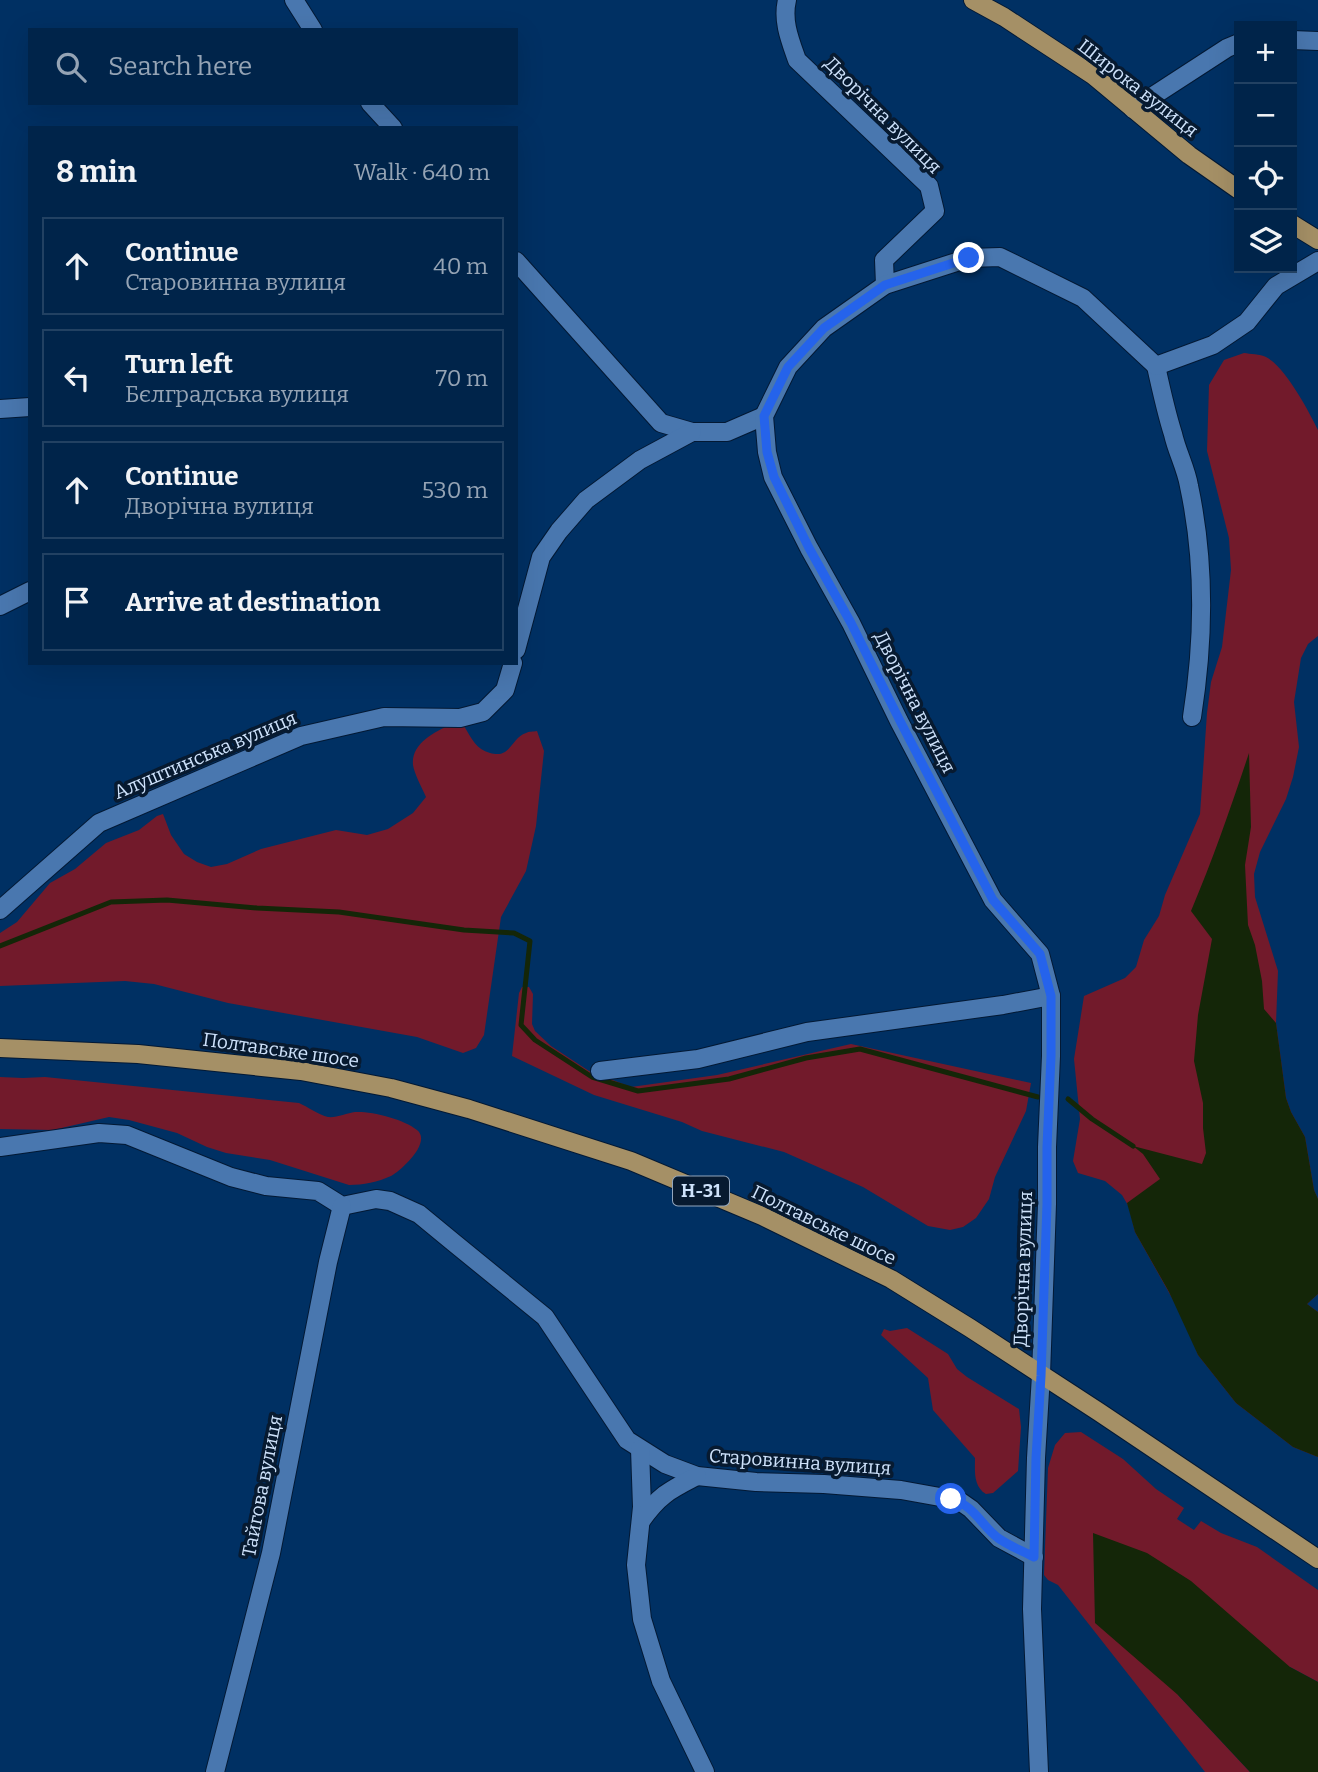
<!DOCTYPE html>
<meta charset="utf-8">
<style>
:root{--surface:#00244a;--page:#0e3054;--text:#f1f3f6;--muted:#95a4b5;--line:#224162}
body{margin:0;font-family:Bitter,serif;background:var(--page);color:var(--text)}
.controls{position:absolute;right:21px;top:21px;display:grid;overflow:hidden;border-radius:0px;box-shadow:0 7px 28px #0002}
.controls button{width:63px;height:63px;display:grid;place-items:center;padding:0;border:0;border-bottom:2px solid var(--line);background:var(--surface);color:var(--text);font:35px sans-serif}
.stop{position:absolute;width:21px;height:21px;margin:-16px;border:5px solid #2563eb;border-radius:50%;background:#fff}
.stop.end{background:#2563eb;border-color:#fff;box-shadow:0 2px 7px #0008}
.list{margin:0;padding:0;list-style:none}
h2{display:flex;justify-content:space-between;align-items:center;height:91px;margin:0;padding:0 28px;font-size:30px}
h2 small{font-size:23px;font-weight:400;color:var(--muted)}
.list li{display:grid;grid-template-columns:46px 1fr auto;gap:21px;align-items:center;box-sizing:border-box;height:98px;margin:0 14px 14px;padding:0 14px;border:2px solid var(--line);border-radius:0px}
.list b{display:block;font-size:26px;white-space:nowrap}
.list p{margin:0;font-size:23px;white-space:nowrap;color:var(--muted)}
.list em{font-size:23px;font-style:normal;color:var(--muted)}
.icon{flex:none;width:38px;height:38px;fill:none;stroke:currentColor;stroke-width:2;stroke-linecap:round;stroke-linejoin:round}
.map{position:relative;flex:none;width:1318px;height:1772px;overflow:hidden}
.search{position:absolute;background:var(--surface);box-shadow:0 7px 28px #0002;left:28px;top:28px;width:490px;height:77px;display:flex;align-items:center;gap:18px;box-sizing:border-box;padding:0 24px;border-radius:0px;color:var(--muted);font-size:26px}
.panel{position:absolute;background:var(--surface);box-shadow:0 7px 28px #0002;left:28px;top:126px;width:490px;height:539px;border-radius:0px}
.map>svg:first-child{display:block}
.green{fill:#721a2b}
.water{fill:#142608}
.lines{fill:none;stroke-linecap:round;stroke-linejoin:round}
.stream{stroke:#142608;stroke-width:5}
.minor-casing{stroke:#031934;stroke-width:20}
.major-casing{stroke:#031934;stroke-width:20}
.minor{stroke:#4977af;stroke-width:18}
.major{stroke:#a59066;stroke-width:18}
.route{stroke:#2563eb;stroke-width:9}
.labels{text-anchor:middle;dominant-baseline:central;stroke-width:7;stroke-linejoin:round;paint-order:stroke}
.shield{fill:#071a30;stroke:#92a6be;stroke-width:2}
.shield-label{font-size:18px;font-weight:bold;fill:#cee2fb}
.street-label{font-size:19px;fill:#cee2fb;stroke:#071a30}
</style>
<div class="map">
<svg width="1318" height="1772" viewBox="0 0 1318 1772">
<rect width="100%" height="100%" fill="#003063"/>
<!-- green -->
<g class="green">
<path d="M1244,353C1250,354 1260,354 1266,357C1286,368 1308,410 1318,430V636L1308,644L1301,658L1294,702L1299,747L1293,777L1286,799L1260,852L1254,874L1255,897L1278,971L1276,1023L1286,1098L1291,1112L1305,1137L1314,1190L1318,1199V1294L1307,1304L1318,1312V1457L1293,1447L1236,1403L1198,1355L1186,1323L1135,1232L1129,1207L1122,1195L1105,1181L1078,1173L1073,1161L1080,1119L1074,1059L1084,996L1125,978L1136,967L1144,940L1159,916L1165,895L1200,814L1207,713L1211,682L1222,647L1231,570L1229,538L1207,451L1209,385L1224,360Z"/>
<path d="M450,725L464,726C472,739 476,749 490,753C511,759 511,738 526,733C529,731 533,732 537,731L544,751L536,826L526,871L501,917L484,1035L476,1048L463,1053L417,1037L228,1003L154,984L125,981L0,986V933L17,922L50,883L75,869L106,843L139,830L157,816L163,814L171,835L184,854L197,862L211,867L227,864L261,849L336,830L367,835L388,829L413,813L426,797C422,788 414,773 413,765C411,744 434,732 450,725Z"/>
<path d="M522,987H529L533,994L532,1024L535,1031L551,1046L589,1071L631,1087L717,1075L851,1044L1031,1083L1026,1111L995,1177L989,1199L976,1218L963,1227L950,1230L928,1226L863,1187L784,1152L702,1131L682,1122L594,1095L512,1056L519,993Z"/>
<path d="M0,1077L23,1078L45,1077L299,1103C308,1107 319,1115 328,1117C336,1118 347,1113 355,1112C371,1111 404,1119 417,1130C432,1142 402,1170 391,1176C378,1182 363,1185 349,1185L270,1160L226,1153L207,1147L177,1133L129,1120L109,1117L53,1130L0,1129Z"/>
<path d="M907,1328L948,1354L957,1369L967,1377L1019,1409L1021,1427L1018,1471L993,1493L986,1494C973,1486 975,1471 975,1458L933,1410L928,1378L881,1335L884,1329L890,1331Z"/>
<path d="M1081,1432L1123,1459L1156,1489L1184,1508L1177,1519L1194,1530L1201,1521L1221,1533L1257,1547L1318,1590V1682L1290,1667L1178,1695L1250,1772H1205L1058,1585L1048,1580L1044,1575L1048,1468L1055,1445L1065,1433Z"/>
</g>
<!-- water -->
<g class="water">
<path d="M1249,753L1251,827L1245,865L1248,925L1255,945L1262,981L1264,1009L1276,1023L1286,1098L1291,1112L1305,1137L1314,1190L1318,1199V1294L1307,1304L1318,1312V1457L1293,1447L1236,1403L1198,1355L1169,1292L1135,1232L1127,1203L1160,1179L1143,1154L1133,1146L1202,1164L1206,1153L1203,1128V1103L1194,1061L1198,1015L1212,939L1191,911C1213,859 1231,807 1249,753Z"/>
<path d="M1093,1533L1147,1553L1191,1581L1290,1667L1318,1682V1772H1250L1178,1695L1095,1623Z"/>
</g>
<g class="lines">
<!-- stream -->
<g class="stream">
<path d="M0,946L111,902L167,900L257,908L339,912L464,930L514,933L530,941L521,1025L535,1040L592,1077L638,1091L729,1079L806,1058L860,1049L1038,1097"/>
<path d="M1068,1099L1092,1119L1133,1146"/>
</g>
<defs>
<g id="minor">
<path d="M294,0L313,30"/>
<path d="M787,0C782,21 790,40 797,60L929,186L935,211L884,260L885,285"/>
<path d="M1292,40L1318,41"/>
<path d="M370,103L393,128"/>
<path d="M1133,109L1227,48L1239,43"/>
<path d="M516,261L661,423L692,432H727L764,416"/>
<path d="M1156,366C1161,389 1166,412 1173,434C1177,452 1186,468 1189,486C1205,561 1204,641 1192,717"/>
<path d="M0,409L30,407"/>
<path d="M0,606L30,591"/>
<path d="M516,650L541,557L559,531L586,500L640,460L692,432"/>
<path d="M0,910L99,823L301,736L384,717L460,718L483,712L505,690L513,663"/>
<path d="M600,1071L698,1059L807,1032L1003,1005L1051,996"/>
<path d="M0,1147L99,1133L127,1135L231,1177L266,1186L318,1191L342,1206L376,1199L390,1201L419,1214L453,1242L545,1317L627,1440L665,1464L697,1476L756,1482L824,1484L901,1490L951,1499L961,1502L971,1509L999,1538L1034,1557"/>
<path d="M640,1449L642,1507L636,1565L642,1619L661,1681L705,1772"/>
<path d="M641,1521C659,1495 670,1490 697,1476"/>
<path d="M215,1772L271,1553L328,1262L342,1206"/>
<path d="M1039,1772L1032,1609L1036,1458L1041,1375L1047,1204V1147L1051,1056V996L1040,954L993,900L899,721L851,623L809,548L773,477L767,452L764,416L788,367L824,328L885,285L969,258L1000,257L1083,298L1156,366L1213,345L1247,322L1276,286L1318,261"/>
</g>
<g id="major">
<path d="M973,0L1004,17L1094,76L1189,155L1239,190"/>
<path d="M1292,224L1318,240"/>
<path d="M0,1048L138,1054L301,1071L391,1088L469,1109L631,1161L762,1216L891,1279L970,1328L1099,1412L1318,1559"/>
</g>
</defs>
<!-- minor casing -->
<use href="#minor" class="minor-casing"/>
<!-- major casing -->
<use href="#major" class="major-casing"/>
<!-- minor -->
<use href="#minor" class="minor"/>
<!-- major -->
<use href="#major" class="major"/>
</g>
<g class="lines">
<!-- route -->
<path class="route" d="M951,1499C975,1506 980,1524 998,1538C1009,1546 1023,1551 1034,1557L1036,1458L1041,1376L1047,1204V1147L1051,1056V996L1040,954L993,900L900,721L851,623L809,548L774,477L767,452L764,416L788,367L824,328L885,285L969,258"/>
</g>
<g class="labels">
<!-- shield labels -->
<rect class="shield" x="673" y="1176.5" width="56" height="29" rx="5"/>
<g class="shield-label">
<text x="701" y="1191">Н-31</text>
</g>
<!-- street labels -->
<g class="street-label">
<text transform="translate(1138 88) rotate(38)">Широка вулиця</text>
<text transform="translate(883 115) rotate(45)">Дворічна вулиця</text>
<text transform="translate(915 702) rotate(63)">Дворічна вулиця</text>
<text transform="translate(205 755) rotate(-23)">Алуштинська вулиця</text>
<text transform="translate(281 1050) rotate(8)">Полтавське шосе</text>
<text transform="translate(824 1225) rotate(26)">Полтавське шосе</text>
<text transform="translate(1023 1269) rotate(-88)">Дворічна вулиця</text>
<text transform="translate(800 1462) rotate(4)">Старовинна вулиця</text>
<text transform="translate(262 1486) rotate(-79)">Тайгова вулиця</text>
</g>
</g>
</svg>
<div class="controls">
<button>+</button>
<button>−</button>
<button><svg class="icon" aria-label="locate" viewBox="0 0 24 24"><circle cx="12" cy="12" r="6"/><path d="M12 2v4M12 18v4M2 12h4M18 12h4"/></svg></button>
<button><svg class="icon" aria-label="layers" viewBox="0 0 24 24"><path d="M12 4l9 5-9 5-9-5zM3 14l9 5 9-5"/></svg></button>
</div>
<div class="stop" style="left:951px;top:1499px"></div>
<div class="stop end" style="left:969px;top:258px"></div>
<div class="search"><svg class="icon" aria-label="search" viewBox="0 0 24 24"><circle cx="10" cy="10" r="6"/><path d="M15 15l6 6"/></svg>Search here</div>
<section class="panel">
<h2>8 min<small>Walk · 640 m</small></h2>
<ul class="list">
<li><svg class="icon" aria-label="ahead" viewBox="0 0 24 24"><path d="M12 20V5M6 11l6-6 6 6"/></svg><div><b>Continue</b><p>Старовинна вулиця</p></div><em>40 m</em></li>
<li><svg class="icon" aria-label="left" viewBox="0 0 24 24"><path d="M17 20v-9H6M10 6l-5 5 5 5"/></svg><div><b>Turn left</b><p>Бєлградська вулиця</p></div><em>70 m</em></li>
<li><svg class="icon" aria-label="ahead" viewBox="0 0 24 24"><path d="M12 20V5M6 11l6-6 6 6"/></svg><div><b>Continue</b><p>Дворічна вулиця</p></div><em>530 m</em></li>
<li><svg class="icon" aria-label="arrive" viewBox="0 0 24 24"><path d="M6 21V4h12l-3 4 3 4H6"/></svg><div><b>Arrive at destination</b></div></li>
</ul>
</section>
</div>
